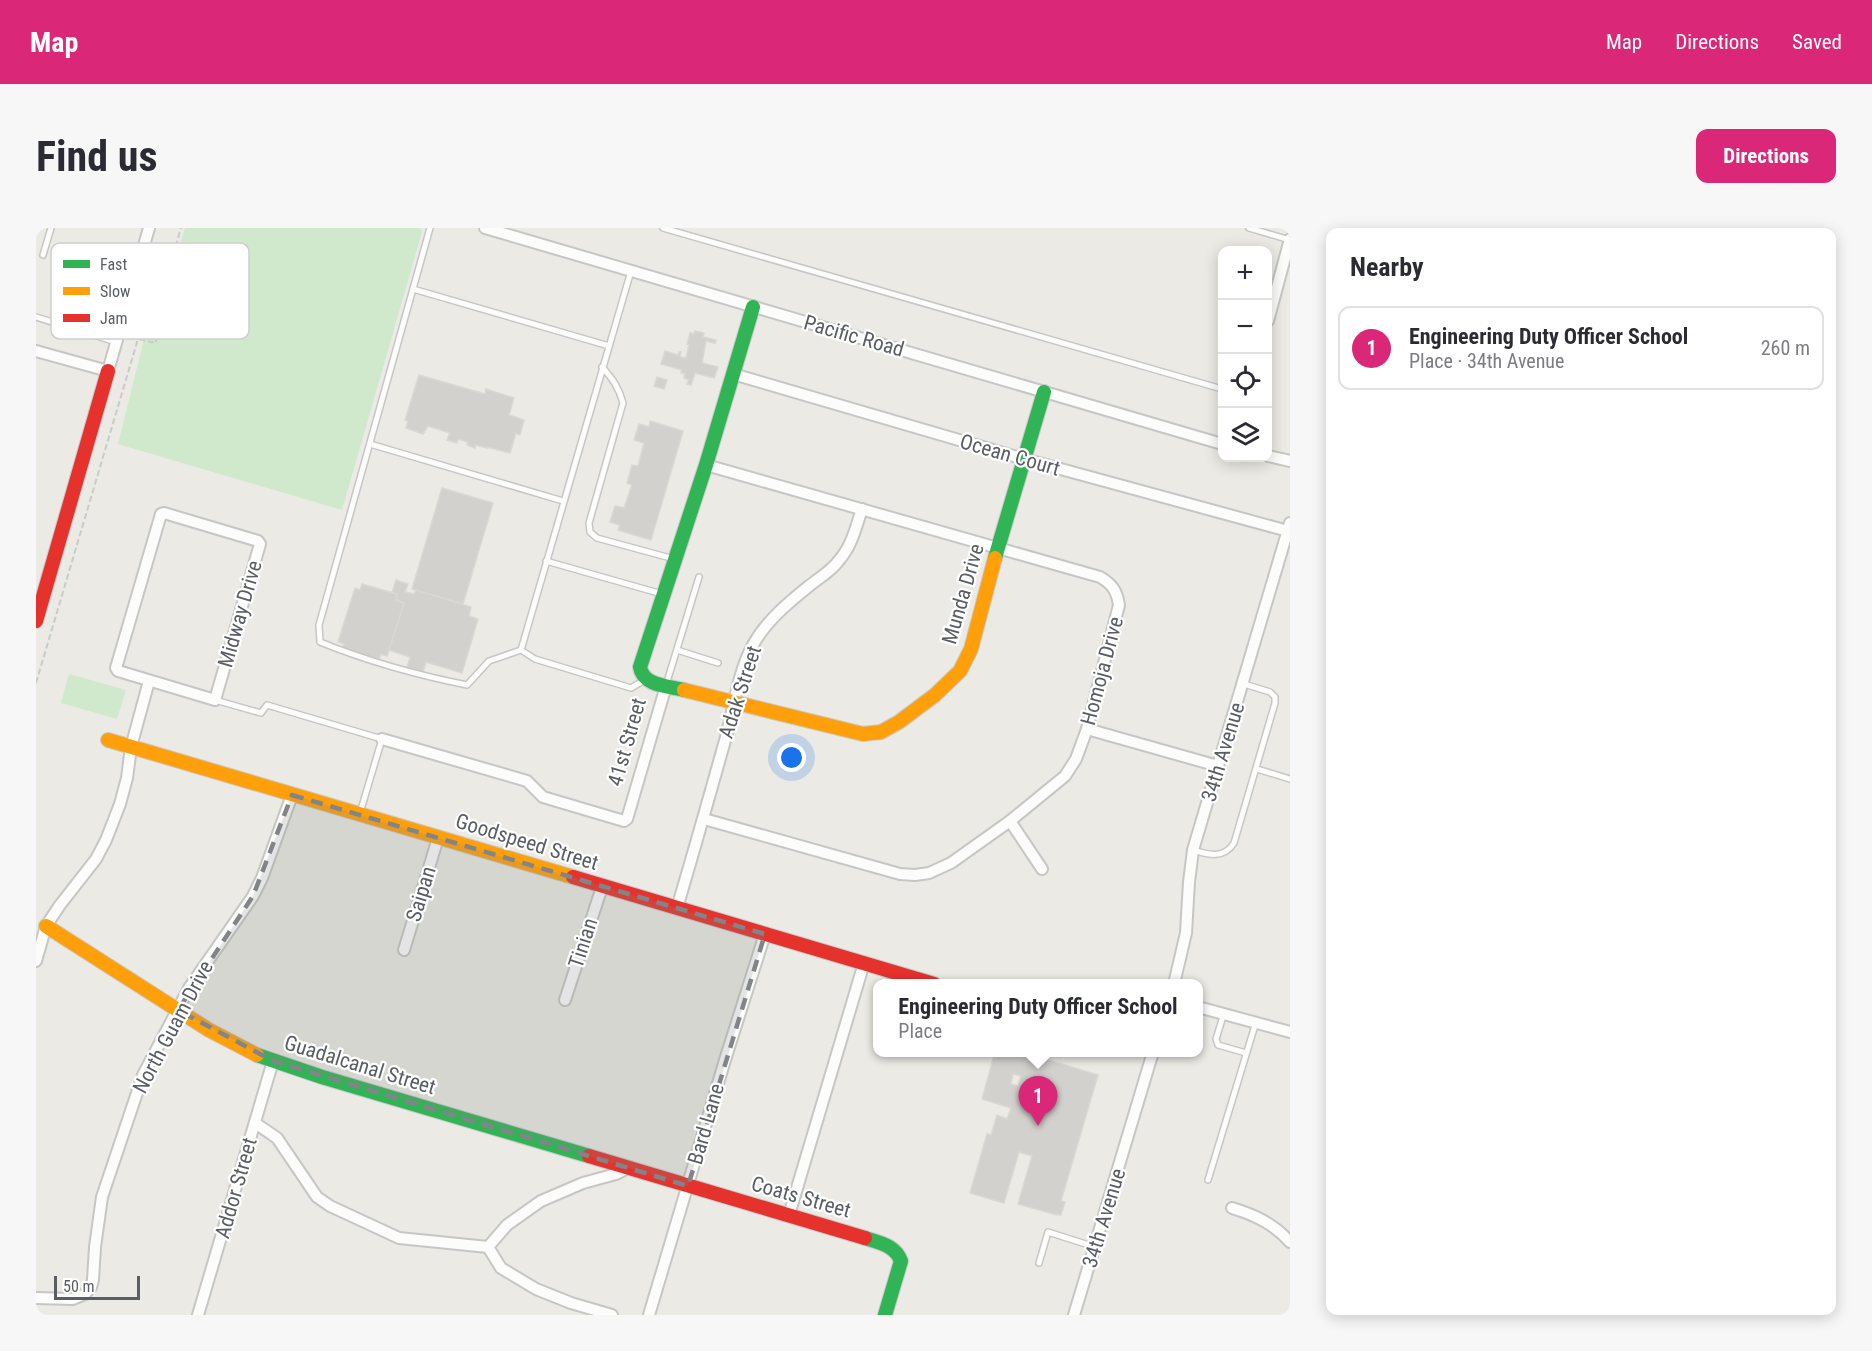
<!DOCTYPE html>
<meta charset="utf-8">
<style>
:root{--surface:#fff;--page:#f7f7f7;--text:#2b2b33;--muted:#7c7c81;--line:#e1e1e2;--accent:#db2777}
body{margin:0;font-family:"Roboto Condensed",sans-serif;background:var(--page);color:var(--text)}
.controls{position:absolute;right:18px;top:18px;display:grid;overflow:hidden;border-radius:12px;box-shadow:0 3px 15px #0003}
.controls button{width:54px;height:54px;display:grid;place-items:center;padding:0;border:0;border-bottom:2px solid var(--line);background:var(--surface);color:var(--text);font:30px sans-serif}
.scale{position:absolute;left:18px;bottom:15px;width:86px;box-sizing:border-box;padding-left:6px;border:3px solid #595e63;border-top:0;font-size:16px;line-height:21px;white-space:nowrap;color:#595e63;-webkit-text-stroke:4px #fff;paint-order:stroke}
.you{position:absolute;left:756px;top:530px;width:21px;height:21px;margin:-15px;border:4px solid #fff;border-radius:50%;background:#1a73e8;box-shadow:0 0 0 9px #1a73e833}
.badge{display:grid;place-items:center;width:39px;height:39px;border-radius:50%;background:var(--accent);color:#fff;font-size:20px;font-weight:700}
.pin{position:absolute;translate:-50% -50px;filter:drop-shadow(0 2px 3px #0008)}
.pin::after{content:'';position:absolute;top:32px;width:21px;height:18px;background:inherit;clip-path:polygon(0 0,100% 0,50% 100%)}
.popup{position:absolute;left:837px;top:751px;width:330px;height:78px;box-sizing:border-box;display:grid;place-content:center;border-radius:12px;background:var(--surface);filter:drop-shadow(0 2px 4px #0005);font-size:20px;white-space:nowrap;color:var(--muted)}
.popup b{font-size:22px;color:var(--text)}
.popup::after{content:'';position:absolute;left:50%;top:100%;margin-left:-12px;border:12px solid transparent;border-top-color:var(--surface)}
.list{margin:0;padding:0;list-style:none}
h2{display:flex;justify-content:space-between;align-items:center;height:78px;margin:0;padding:0 24px;font-size:26px}
h2 small{font-size:20px;font-weight:400;color:var(--muted)}
.list li{display:grid;grid-template-columns:39px 1fr auto;gap:18px;align-items:center;box-sizing:border-box;height:84px;margin:0 12px 12px;padding:0 12px;border:2px solid var(--line);border-radius:12px}
.list b{display:block;font-size:22px;white-space:nowrap}
.list p{margin:0;font-size:20px;white-space:nowrap;color:var(--muted)}
.list em{font-size:20px;font-style:normal;color:var(--muted)}
.icon{flex:none;width:33px;height:33px;fill:none;stroke:currentColor;stroke-width:2;stroke-linecap:round;stroke-linejoin:round}
.map{position:relative;flex:none;width:1254px;height:1087px;overflow:hidden;border-radius:12px}
header{display:flex;align-items:center;gap:36px;box-sizing:border-box;height:84px;padding:0 30px;background:var(--accent);color:#fff}
header strong{font-size:28px}
nav{display:flex;gap:33px;margin-inline-start:auto;font-size:21px}
.intro{display:flex;align-items:center;justify-content:space-between;box-sizing:border-box;height:144px;padding:0 36px}
h1{margin:0;font-size:42px}
.button{padding:15px 27px;border-radius:12px;background:var(--accent);color:#fff;font-size:21px;font-weight:700}
main{display:flex;gap:36px;padding:0 36px}
aside{flex:1;background:var(--surface);border-radius:12px;box-shadow:0 3px 15px #0003}
.map>svg:first-child{display:block}
.green{fill:#d0e9cd}
.building{fill:#d2d1ce;stroke:#dad8d3;stroke-width:1.5;fill-rule:evenodd}
.lines{fill:none;stroke-linecap:round;stroke-linejoin:round}
.lane-casing{stroke:#c6c7c5;stroke-width:8}
.street-casing{stroke:#c6c7c5;stroke-width:14}
.fast-casing{stroke:#c9c9c9;stroke-width:16}
.slow-casing{stroke:#c9c9c9;stroke-width:16}
.jam-casing{stroke:#c9c9c9;stroke-width:16}
.path{stroke:#c6cdc9;stroke-width:2;stroke-dasharray:6 3;stroke-linecap:butt}
.lane{stroke:#fcfcfb;stroke-width:5}
.street{stroke:#fcfcfb;stroke-width:10}
.fast{stroke:#30b455;stroke-width:14}
.slow{stroke:#ff9f0a;stroke-width:14}
.jam{stroke:#e5322d;stroke-width:14}
.marked{fill:#828587;fill-opacity:0.2;stroke:#828587;stroke-width:4.5;stroke-dasharray:12 8;stroke-linejoin:round}
.labels{text-anchor:middle;dominant-baseline:central;stroke-width:4.5;stroke-linejoin:round;paint-order:stroke}
.street-label{font-size:21px;fill:#595e63;stroke:#fff}
.key{fill:#fff;stroke:#cdcfd0;stroke-width:1.5}
.key-label{font-size:16px;fill:#595e63}
</style>
<header>
<strong>Map</strong>
<nav><a>Map</a><a>Directions</a><a>Saved</a></nav>
</header>
<div class="intro"><h1>Find us</h1><a class="button">Directions</a></div>
<main>
<div class="map">
<svg width="1254" height="1087" viewBox="0 0 1254 1087">
<rect width="100%" height="100%" fill="#ebeae4"/>
<!-- green -->
<g class="green">
<path d="M149,0H384L386,4L306,282L82,216L109,107L115,109L122,106L121,94Z"/>
<path d="M33,446L90,462L81,491L25,475Z"/>
</g>
<!-- building -->
<g class="building">
<path d="M659,103L668,105L667,109L680,112L679,115L670,113L666,135L682,139L678,150L659,145L655,157L651,156L653,152L648,150L649,146L645,145L646,142L625,136L629,123L642,127L643,124H645L644,129L650,130L653,117L651,116L654,105L658,106Z"/>
<path d="M383,147L449,166L450,161L478,170L473,187L488,192L484,207L480,205L474,225L451,219V220L440,217L439,220L431,217L432,214L422,211L421,215L411,212L414,205L392,198L387,206L370,200L372,193L369,192Z"/>
<path d="M621,149L631,152L628,161L618,158Z"/>
<path d="M614,193L647,203L615,312L582,302L584,297L574,294L579,278L588,280L596,257L591,255L596,237L602,238L608,215L598,212L603,196L613,199Z"/>
<path d="M406,260L457,275L427,376L376,361Z"/>
<path d="M360,352L372,356L369,364L378,366L380,362L435,379L433,388L442,391L426,445L390,434L387,444L371,439L374,429L353,422L368,375L360,372L361,366L356,365Z"/>
<path d="M326,356L361,366L360,372L368,375L351,428L345,426L343,432L306,421L308,416L302,414L319,360L324,362Z"/>
<path d="M959,824H986L1062,847L1025,973L1029,974L1025,987L1021,986V987L982,976L996,928L983,924L968,975L934,965L951,906L955,907L961,887L971,891L975,880L946,871ZM977,846L985,848L982,858L975,856Z"/>
</g>
<g class="lines">
<defs>
<g id="lane">
<path d="M394,0L283,397L284,414C331,433 381,447 431,457L453,433L485,422"/>
<path d="M627,0L1186,161"/>
<path d="M1213,0L1254,12"/>
<path d="M7,27L15,0"/>
<path d="M595,43L485,422L499,431L595,460L607,453"/>
<path d="M377,61L573,118"/>
<path d="M0,89L80,114"/>
<path d="M566,139C577,151 583,160 587,175L553,295L554,304L561,310L638,331"/>
<path d="M334,216L527,273"/>
<path d="M510,333L626,366"/>
<path d="M641,422L682,435"/>
<path d="M630,457L663,349"/>
<path d="M179,472L225,485L231,477L346,511L324,585"/>
<path d="M1221,541L1254,551"/>
<path d="M1157,622C1173,627 1188,631 1198,615L1239,475V469L1234,464L1208,456"/>
<path d="M1188,785L1180,811L1182,817L1210,825"/>
<path d="M1172,952L1220,794"/>
<path d="M1003,1035L1012,1004L1059,1019"/>
</g>
<g id="street">
<path d="M449,0L1186,216"/>
<path d="M1232,93L1254,11"/>
<path d="M0,123L72,143L113,0"/>
<path d="M697,146L988,231L1252,303"/>
<path d="M1232,228L1254,233"/>
<path d="M128,285L222,313L224,316L179,472L82,443L80,440L125,286Z"/>
<path d="M1051,501L1182,538"/>
<path d="M346,511L491,553L507,569L588,593L591,591L630,458"/>
<path d="M668,591L864,646L879,647L893,645L915,635L974,593L1029,548L1040,531L1051,501L1083,377C1081,363 1076,356 1064,349L670,237"/>
<path d="M974,593L1006,641"/>
<path d="M641,680C658,623 674,566 690,509C698,479 702,444 717,417C730,393 752,375 773,358C784,349 796,343 804,331C816,317 820,299 826,281"/>
<path d="M368,722L402,610"/>
<path d="M0,733L10,698L24,677L60,631L70,612L84,576L91,550L95,519L113,453"/>
<path d="M1138,756L1150,705L1153,654L1157,622L1254,295"/>
<path d="M529,772L566,659"/>
<path d="M1162,779L1254,804"/>
<path d="M219,895L241,910L281,969L294,978L363,1010L452,1019L471,997L505,973L547,955L580,946L594,939"/>
<path d="M1196,980C1219,987 1238,996 1254,1014"/>
<path d="M753,987L828,735"/>
<path d="M452,1019L465,1040L500,1061L535,1075L576,1087"/>
<path d="M0,1070L37,1071L49,1066L55,1059L57,1052L59,1019L66,969L107,847L153,760L217,668L226,650L256,567"/>
<path d="M162,1087L237,833"/>
<path d="M613,1087L689,832L729,706"/>
<path d="M1038,1087L1117,824"/>
</g>
<g id="fast">
<path d="M959,330L1008,164"/>
<path d="M648,462C632,458 607,458 604,439L670,237L717,79"/>
<path d="M221,827L286,849L553,928"/>
<path d="M829,1010C844,1015 859,1017 865,1033L849,1087"/>
</g>
<g id="slow">
<path d="M648,462L827,506L845,504L863,494L899,467L924,443L935,421L959,330"/>
<path d="M72,512L537,649"/>
<path d="M10,698L173,802L221,827"/>
</g>
<g id="jam">
<path d="M0,393L72,143"/>
<path d="M537,649L898,756"/>
<path d="M553,928L829,1010"/>
</g>
</defs>
<!-- lane casing -->
<use href="#lane" class="lane-casing"/>
<!-- street casing -->
<use href="#street" class="street-casing"/>
<!-- fast casing -->
<use href="#fast" class="fast-casing"/>
<!-- slow casing -->
<use href="#slow" class="slow-casing"/>
<!-- jam casing -->
<use href="#jam" class="jam-casing"/>
<!-- path -->
<path class="path" d="M0,455L102,111L120,115L118,91L145,0"/>
<!-- lane -->
<use href="#lane" class="lane"/>
<!-- street -->
<use href="#street" class="street"/>
<!-- fast -->
<use href="#fast" class="fast"/>
<!-- slow -->
<use href="#slow" class="slow"/>
<!-- jam -->
<use href="#jam" class="jam"/>
</g>
<!-- marked area -->
<path class="marked" d="M256,567L729,706L652,958L237,833L142,782L217,668Z"/>
<g class="labels">
<!-- street labels -->
<g class="street-label">
<text transform="translate(818 108) rotate(16)">Pacific Road</text>
<text transform="translate(974 227) rotate(16)">Ocean Court</text>
<text transform="translate(927 366) rotate(-74)">Munda Drive</text>
<text transform="translate(204 386) rotate(-74)">Midway Drive</text>
<text transform="translate(1066 443) rotate(-75)">Homoja Drive</text>
<text transform="translate(704 464) rotate(-72)">Adak Street</text>
<text transform="translate(591 514) rotate(-74)">41st Street</text>
<text transform="translate(1187 524) rotate(-73)">34th Avenue</text>
<text transform="translate(491 614) rotate(17)">Goodspeed Street</text>
<text transform="translate(385 666) rotate(-73)">Saipan</text>
<text transform="translate(547 715) rotate(-72)">Tinian</text>
<text transform="translate(137 799) rotate(-62)">North Guam Drive</text>
<text transform="translate(324 837) rotate(17)">Guadalcanal Street</text>
<text transform="translate(670 896) rotate(-74)">Bard Lane</text>
<text transform="translate(200 960) rotate(-74)">Addor Street</text>
<text transform="translate(765 969) rotate(16)">Coats Street</text>
<text transform="translate(1068 990) rotate(-73)">34th Avenue</text>
</g>
</g>
<!-- legend -->
<rect x="15" y="15" width="198" height="96" rx="9" class="key"/>
<rect x="27" y="32" width="27" height="8" fill="#30b455"/>
<rect x="27" y="59" width="27" height="8" fill="#ff9f0a"/>
<rect x="27" y="86" width="27" height="8" fill="#e5322d"/>
<g class="key-label">
<text x="64" y="42">Fast</text>
<text x="64" y="69">Slow</text>
<text x="64" y="96">Jam</text>
</g>
</svg>
<div class="controls">
<button>+</button>
<button>−</button>
<button><svg class="icon" aria-label="locate" viewBox="0 0 24 24"><circle cx="12" cy="12" r="6"/><path d="M12 2v4M12 18v4M2 12h4M18 12h4"/></svg></button>
<button><svg class="icon" aria-label="layers" viewBox="0 0 24 24"><path d="M12 4l9 5-9 5-9-5zM3 14l9 5 9-5"/></svg></button>
</div>
<div class="scale">50 m</div>
<div class="you"></div>
<div class="pin badge" style="left:1002px;top:898px">1</div>
<div class="popup"><b>Engineering Duty Officer School</b>Place</div>
</div>
<aside>
<h2>Nearby<small></small></h2>
<ul class="list">
<li><span class="badge">1</span><div><b>Engineering Duty Officer School</b><p>Place · 34th Avenue</p></div><em>260 m</em></li>
</ul>
</aside>
</main>
